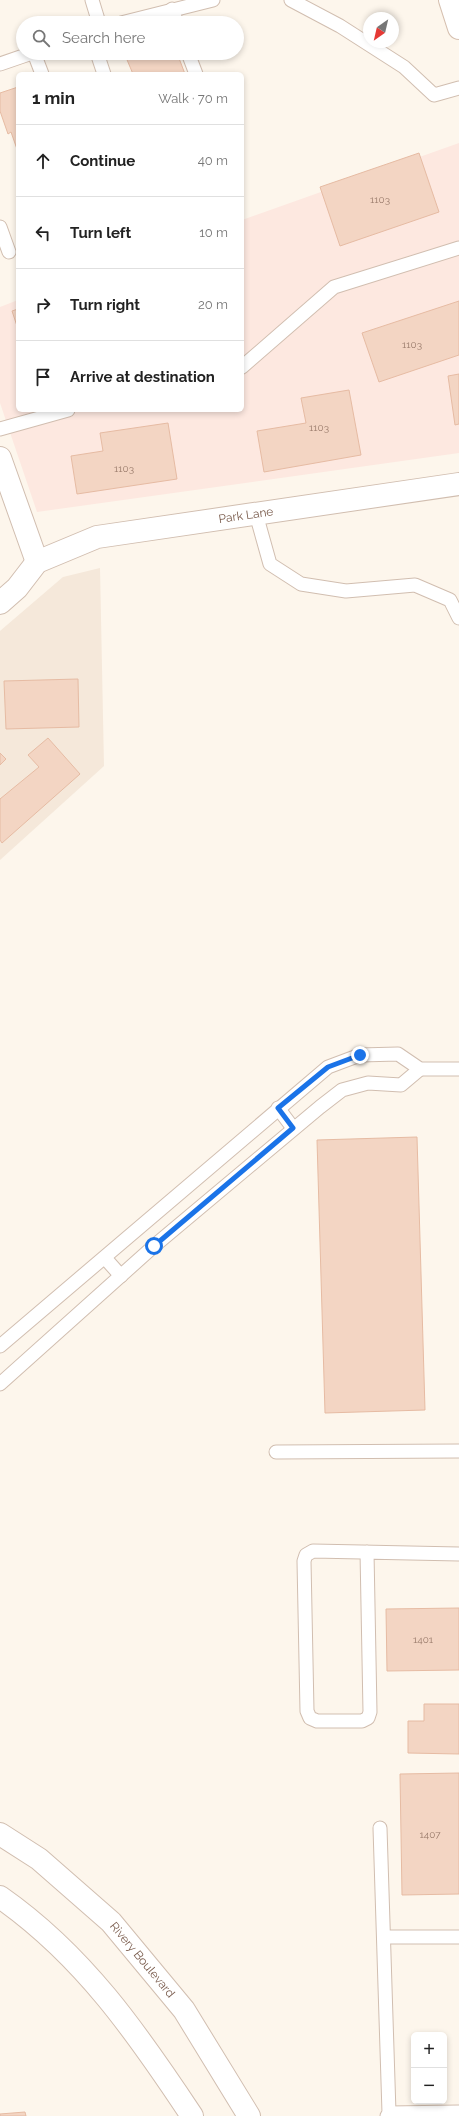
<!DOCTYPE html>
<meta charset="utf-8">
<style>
:root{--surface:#fff;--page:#f2f2f2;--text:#222;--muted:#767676;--line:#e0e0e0}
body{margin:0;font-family:Raleway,sans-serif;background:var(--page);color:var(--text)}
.controls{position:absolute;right:12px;bottom:12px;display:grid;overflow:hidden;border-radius:6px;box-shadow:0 2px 6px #0003}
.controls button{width:36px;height:36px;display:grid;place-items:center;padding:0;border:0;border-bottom:1px solid var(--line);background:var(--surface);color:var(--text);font:20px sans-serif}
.compass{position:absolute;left:363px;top:12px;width:36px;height:36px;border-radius:50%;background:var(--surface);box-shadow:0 2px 6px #0003;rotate:214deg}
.stop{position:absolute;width:12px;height:12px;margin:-9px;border:3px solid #1a73e8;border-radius:50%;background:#fff}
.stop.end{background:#1a73e8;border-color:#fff;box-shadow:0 1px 4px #0008}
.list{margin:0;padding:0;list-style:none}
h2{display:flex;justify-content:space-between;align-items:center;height:52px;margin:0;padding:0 16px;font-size:17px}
h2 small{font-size:13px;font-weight:400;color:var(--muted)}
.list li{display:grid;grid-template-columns:26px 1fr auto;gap:12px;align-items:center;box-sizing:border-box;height:72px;padding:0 16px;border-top:1px solid var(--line)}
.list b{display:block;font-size:15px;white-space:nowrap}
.list em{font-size:13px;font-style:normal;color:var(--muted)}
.icon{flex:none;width:22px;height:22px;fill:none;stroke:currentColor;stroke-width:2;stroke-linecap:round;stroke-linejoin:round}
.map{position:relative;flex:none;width:459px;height:2116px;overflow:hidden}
.search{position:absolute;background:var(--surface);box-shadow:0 2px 6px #0003;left:16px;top:16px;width:228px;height:44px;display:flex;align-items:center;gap:10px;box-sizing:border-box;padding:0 14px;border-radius:22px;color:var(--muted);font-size:15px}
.panel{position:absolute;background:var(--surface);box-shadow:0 2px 6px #0003;left:16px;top:72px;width:228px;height:340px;border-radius:6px}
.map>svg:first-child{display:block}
.residential{fill:#f5e8da}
.commercial{fill:#fde8e0}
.building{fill:#f3d5c3;stroke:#e6bba3}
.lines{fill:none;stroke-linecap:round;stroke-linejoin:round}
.service-casing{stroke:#d1beb0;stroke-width:15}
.minor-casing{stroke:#d1beb0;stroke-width:24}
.tertiary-casing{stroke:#d1beb0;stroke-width:24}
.secondary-casing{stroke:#d6c0b0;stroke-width:24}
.service{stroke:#fff;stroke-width:13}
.minor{stroke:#fff;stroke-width:22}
.tertiary{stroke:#fff;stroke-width:22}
.secondary{stroke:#fff;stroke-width:22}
.route{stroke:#1a73e8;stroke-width:5}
.labels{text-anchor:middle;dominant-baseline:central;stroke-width:4;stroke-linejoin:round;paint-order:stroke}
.number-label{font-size:10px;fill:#987a6a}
.street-label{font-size:12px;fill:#7a5c4d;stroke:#fffaf3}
</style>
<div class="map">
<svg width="459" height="2116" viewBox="0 0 459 2116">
<rect width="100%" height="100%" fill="#fdf6ec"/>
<!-- residential -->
<path class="residential" d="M100,568L104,766L0,860V631L63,577Z"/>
<!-- commercial -->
<path class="commercial" d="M459,143V453L37,512L0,403V307L18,300V410H242V220Z"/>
<!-- building -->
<g class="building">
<path d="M130,53H177L185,74H133L125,55Z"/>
<path d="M18,87V152L11,132L8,134L0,111V93Z"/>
<path d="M419,153L439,212L340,246L320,187Z"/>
<path d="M459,301V355L379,382L362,333Z"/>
<path d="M18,309V329L12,311Z"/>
<path d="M459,374V424L455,425L448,376Z"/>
<path d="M349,390L361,455L264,472L257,431L306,423L301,398Z"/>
<path d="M168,423L177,479L77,494L71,456L103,451L100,433Z"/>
<path d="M78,679L79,727L6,729L4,681Z"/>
<path d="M48,738L80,774L2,843L0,840V799L39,767L28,755Z"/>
<path d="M0,753L6,759L0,765Z"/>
<path d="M417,1137L425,1410L325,1413L317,1140Z"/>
<path d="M459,1608V1670L387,1671L386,1609Z"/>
<path d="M424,1704H459V1754L408,1753V1721H424Z"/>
<path d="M459,1773V1894L402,1895L400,1774Z"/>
<path d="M25,2112L26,2116H0V2114Z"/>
</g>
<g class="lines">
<defs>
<g id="service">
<path d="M92,0L99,23"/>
<path d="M291,0L340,26L404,67L434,95L459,88"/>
<path d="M172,9L177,23"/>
<path d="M121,23L213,0"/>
<path d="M34,53L42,74"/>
<path d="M97,53L104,74"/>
<path d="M188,53L196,74"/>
<path d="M0,64L32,53"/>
<path d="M0,227L9,252"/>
<path d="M242,367L334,287L459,248"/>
<path d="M0,429L68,410"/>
<path d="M256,514L270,564L301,584L346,591L415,585L450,600L459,618"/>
<path d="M278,1108L293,1128"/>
<path d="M105,1258L121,1276"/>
<path d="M0,1346L328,1067L360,1055L398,1054L420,1069H459"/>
<path d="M0,1384L154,1246L320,1107L342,1090L368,1083L401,1085L420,1069"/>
<path d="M276,1452L459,1451"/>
<path d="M367,1552L370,1712L368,1718L362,1721H317L310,1718L307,1711L304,1561L306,1555L313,1551L459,1554"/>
<path d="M380,1828L389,2113L387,2116"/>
<path d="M384,1937H459"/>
<path d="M389,2113L459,2112"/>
</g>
<g id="minor">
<path d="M0,458L37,562"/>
<path id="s1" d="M0,603L17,588L37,562L97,537L459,484"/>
</g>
<g id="tertiary">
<path id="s2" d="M0,1834L39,1859L111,1922L184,2010L249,2116"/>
<path d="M0,1897C83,1955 137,2033 192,2116"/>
</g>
<path id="secondary" d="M450,0L459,28"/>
</defs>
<!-- service casing -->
<use href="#service" class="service-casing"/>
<!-- minor casing -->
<use href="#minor" class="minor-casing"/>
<!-- tertiary casing -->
<use href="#tertiary" class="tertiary-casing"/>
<!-- secondary casing -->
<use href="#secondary" class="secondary-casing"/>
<!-- service -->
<use href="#service" class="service"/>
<!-- minor -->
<use href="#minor" class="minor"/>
<!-- tertiary -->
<use href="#tertiary" class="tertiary"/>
<!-- secondary -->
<use href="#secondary" class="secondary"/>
</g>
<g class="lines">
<!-- route -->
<path class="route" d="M154,1246L293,1128L278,1108L328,1067L360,1055"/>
</g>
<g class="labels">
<!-- number labels -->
<g class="number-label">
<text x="380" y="199">1103</text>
<text x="412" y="344">1103</text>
<text x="319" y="427">1103</text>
<text x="124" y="468">1103</text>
<text x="423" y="1639">1401</text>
<text x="430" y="1834">1407</text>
</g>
<!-- street labels -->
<g class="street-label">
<text stroke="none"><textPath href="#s1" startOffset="271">Park Lane</textPath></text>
<text stroke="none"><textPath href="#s2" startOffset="191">Rivery Boulevard</textPath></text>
</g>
</g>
</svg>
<div class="controls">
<button>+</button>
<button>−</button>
</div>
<svg class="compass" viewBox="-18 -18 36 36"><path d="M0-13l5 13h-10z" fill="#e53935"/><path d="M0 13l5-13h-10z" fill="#767676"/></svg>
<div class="stop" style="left:154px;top:1246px"></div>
<div class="stop end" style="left:360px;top:1055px"></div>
<div class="search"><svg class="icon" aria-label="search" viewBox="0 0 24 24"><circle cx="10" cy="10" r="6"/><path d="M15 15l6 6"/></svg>Search here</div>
<section class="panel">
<h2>1 min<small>Walk · 70 m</small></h2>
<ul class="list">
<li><svg class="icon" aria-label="ahead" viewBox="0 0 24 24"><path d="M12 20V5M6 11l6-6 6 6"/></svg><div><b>Continue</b></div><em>40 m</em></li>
<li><svg class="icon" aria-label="left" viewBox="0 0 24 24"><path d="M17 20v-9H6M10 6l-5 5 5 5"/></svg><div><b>Turn left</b></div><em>10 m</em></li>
<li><svg class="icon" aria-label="right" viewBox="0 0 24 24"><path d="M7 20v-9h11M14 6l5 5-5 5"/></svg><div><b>Turn right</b></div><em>20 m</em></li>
<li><svg class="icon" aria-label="arrive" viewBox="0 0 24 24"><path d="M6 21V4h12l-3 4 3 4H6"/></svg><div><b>Arrive at destination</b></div></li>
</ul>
</section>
</div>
